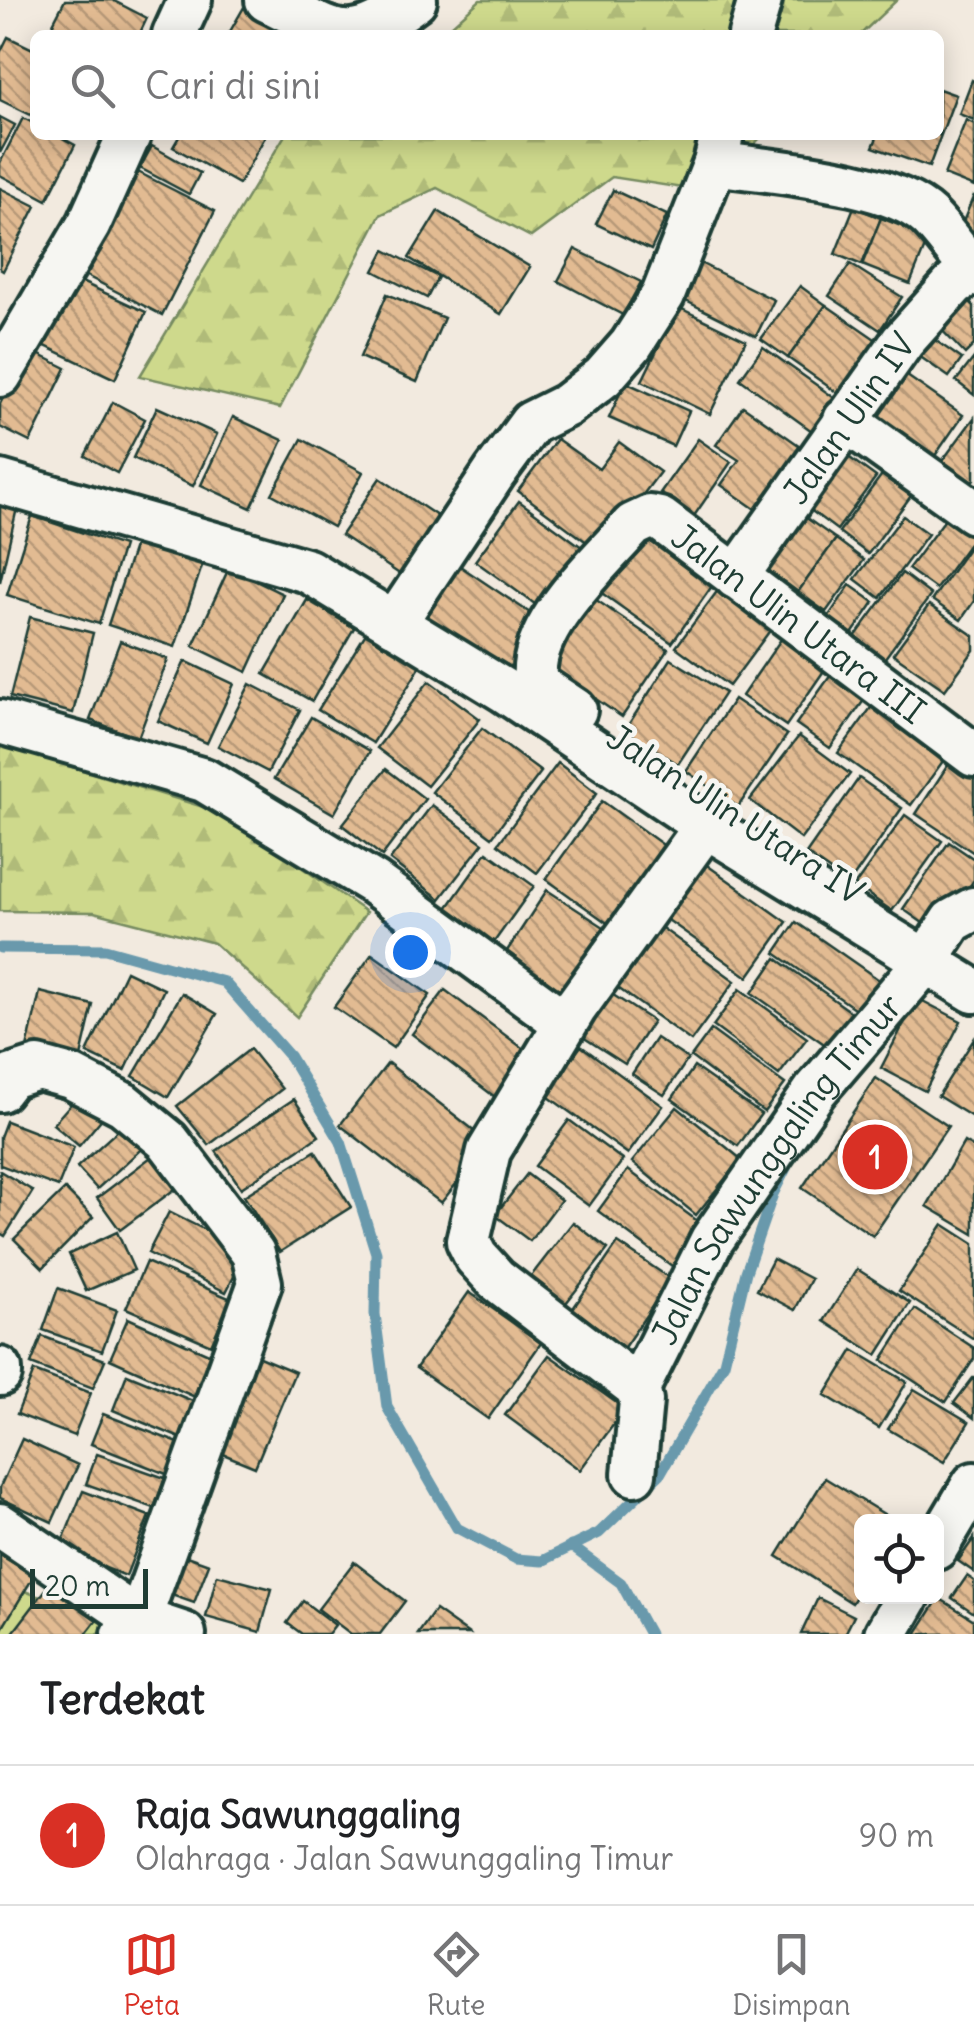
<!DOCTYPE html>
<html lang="id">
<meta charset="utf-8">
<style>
:root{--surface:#fff;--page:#f6f6f6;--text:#202124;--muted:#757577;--line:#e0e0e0;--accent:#d93025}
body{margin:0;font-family:Delius,sans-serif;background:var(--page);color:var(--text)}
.controls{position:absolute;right:30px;bottom:30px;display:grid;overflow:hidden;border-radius:15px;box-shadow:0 5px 25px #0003}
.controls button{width:90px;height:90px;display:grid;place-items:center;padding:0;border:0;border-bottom:2px solid var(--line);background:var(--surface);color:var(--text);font:50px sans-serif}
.scale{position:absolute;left:30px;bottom:25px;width:118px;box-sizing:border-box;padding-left:10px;border:5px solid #1f3d34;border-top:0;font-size:28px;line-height:35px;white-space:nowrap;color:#1f3d34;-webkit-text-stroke:8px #f6f6f2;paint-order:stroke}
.you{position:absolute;left:410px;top:952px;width:35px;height:35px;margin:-25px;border:8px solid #fff;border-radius:50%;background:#1a73e8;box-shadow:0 0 0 15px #1a73e833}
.badge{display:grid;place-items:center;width:65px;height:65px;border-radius:50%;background:var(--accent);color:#fff;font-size:32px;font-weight:700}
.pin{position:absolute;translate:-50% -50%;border:5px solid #fff;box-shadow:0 2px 10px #0006}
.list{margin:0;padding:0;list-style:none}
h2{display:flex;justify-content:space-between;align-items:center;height:130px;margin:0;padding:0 40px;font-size:42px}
h2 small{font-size:32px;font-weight:400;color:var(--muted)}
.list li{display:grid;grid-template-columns:65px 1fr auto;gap:30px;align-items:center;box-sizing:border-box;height:140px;padding:0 40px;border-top:2px solid var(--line)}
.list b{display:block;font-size:38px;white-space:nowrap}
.list p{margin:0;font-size:32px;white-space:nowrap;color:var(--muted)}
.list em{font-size:32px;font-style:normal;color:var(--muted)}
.icon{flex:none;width:55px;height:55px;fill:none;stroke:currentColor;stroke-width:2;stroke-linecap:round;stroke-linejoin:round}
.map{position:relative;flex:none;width:974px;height:1634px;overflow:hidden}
.search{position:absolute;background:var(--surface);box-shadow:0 5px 25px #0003;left:30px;right:30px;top:30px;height:110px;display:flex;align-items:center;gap:25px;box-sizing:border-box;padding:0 35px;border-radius:15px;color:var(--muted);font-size:38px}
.sheet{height:270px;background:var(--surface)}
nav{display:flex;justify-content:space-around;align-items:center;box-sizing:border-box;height:140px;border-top:2px solid var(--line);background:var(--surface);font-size:28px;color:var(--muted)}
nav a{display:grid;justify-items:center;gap:5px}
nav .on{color:var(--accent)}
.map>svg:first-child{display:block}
.forest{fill:url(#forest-firs);stroke:#768b60;stroke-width:2.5}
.park{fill:#ced98c;stroke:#768b60;stroke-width:2.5}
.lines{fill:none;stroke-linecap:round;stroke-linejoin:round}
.stream{stroke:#6999ac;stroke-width:11}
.building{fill:url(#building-back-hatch);stroke:#1f3d34;stroke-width:2.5}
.minor-casing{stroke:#1f3d34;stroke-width:50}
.minor{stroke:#f6f6f2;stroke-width:42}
.labels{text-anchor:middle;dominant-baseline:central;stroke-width:10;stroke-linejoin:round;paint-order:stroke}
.street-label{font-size:35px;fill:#1f3d34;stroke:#f6f6f2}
</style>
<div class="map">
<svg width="974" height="1634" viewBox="0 0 974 1634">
<defs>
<pattern id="forest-firs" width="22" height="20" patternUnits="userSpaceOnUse" patternTransform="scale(2.5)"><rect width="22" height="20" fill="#ced98c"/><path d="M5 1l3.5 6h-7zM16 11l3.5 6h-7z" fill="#b0bb79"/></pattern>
<pattern id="building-back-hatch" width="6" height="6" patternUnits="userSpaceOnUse" patternTransform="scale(2.5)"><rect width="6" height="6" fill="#e2bb92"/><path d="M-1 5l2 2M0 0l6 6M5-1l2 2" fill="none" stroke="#b79978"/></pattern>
</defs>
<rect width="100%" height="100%" fill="#f2eadf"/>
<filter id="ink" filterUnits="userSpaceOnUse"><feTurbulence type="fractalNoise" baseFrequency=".01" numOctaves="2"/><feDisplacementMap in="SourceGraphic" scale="20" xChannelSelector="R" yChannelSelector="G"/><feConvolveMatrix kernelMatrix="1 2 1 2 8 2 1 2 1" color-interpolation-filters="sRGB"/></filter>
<g filter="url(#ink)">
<!-- forest -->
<g class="forest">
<path d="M480,0H897L860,35H441Z"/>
<path d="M285,135H763L708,192L612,177L531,237L437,188L380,215L280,408L140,376Z"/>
<path d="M0,745L223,813L366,912L297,1017L214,943L94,912L0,911Z"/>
</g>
<!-- park -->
<path class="park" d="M0,1581L107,1624L101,1634H0Z"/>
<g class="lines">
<!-- stream -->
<g class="stream">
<path d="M0,948L105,949L224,982L290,1057L341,1142L376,1253L375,1314L387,1407L457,1528L516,1559L542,1561L599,1533L660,1474L724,1363L746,1272L773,1194L787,1166"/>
<path d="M571,1546L621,1583L649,1634"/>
</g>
</g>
<!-- building -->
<g class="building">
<path d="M65,0H112L147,18L139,35H47Z"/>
<path d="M247,2L304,35H228Z"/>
<path d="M8,37L35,50V117L0,100V53Z"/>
<path d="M972,80L974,81V120L959,114Z"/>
<path d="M939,89L956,95L929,167L873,147L878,135H939Z"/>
<path d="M0,117L15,125L0,153Z"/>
<path d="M23,118L35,124V135H57L75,145L47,200L0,175V163Z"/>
<path d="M966,120L974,124V187L944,175Z"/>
<path d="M180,135H266L239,184L173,147Z"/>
<path d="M152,146L200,173L189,194L140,168Z"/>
<path d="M130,168L215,211L162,315L77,271Z"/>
<path d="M0,188L36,206L3,271L0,269Z"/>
<path d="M613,190L667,215L651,250L596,224Z"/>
<path d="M974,195V252L954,244Z"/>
<path d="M854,207L881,218L862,265L835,254Z"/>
<path d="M438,211L530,267L501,314L409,258Z"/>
<path d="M881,218L929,237L910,284L862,265Z"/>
<path d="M575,249L641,282L623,315L558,281Z"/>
<path d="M385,250L438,277L427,298L374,271Z"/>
<path d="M700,263L774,300L756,336L682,299Z"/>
<path d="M850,264L902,297L880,330L829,296Z"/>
<path d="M75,279L146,312L115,379L45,346Z"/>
<path d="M800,286L826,305L788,358L761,339Z"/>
<path d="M387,294L444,318L417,382L360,357Z"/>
<path d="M964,296L974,306V345L965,354L936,324Z"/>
<path d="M826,305L878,341L839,394L788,358Z"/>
<path d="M678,307L746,340L710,414L642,381Z"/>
<path d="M922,331L962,359L949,377L909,349Z"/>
<path d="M763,347L836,399L812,431L740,379Z"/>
<path d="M28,349L66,368L30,442L0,427V404Z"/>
<path d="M974,358V395L956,381Z"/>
<path d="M900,371L963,415L930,463L867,419Z"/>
<path d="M625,382L689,411L673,446L609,418Z"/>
<path d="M113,402L145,419L117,473L85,456Z"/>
<path d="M743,406L803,448L758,511L721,485L739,460L716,445Z"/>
<path d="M157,407L217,434L193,486L133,458Z"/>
<path d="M233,417L283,440L251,508L201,485Z"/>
<path d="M974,418V479L963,493L934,472Z"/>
<path d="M302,439L363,472L333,527L272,494Z"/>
<path d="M557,439L599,469L619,442L660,472L600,552L518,491Z"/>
<path d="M698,439L731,462L694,516L660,493Z"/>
<path d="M839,450L876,477L837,530L801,503Z"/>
<path d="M890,464L919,485L868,554L839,532Z"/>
<path d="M380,478L443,520L404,577L341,535Z"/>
<path d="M519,501L590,553L546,612L475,561Z"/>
<path d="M0,505L17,508L0,582Z"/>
<path d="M795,510L836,539L798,592L757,562Z"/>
<path d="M949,514L974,532V537L936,589L908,569Z"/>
<path d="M32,516L123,546L99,624L7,595Z"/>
<path d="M903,516L928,534L880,598L855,579Z"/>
<path d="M640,525L717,579L672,643L596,589Z"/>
<path d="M137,538L204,560L175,647L108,625Z"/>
<path d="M836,539L864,560L826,612L798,592Z"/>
<path d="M974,540V601L961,620L932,600Z"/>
<path d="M454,562L542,621L503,680L414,622Z"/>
<path d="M229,568L283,594L247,672L193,646Z"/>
<path d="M902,573L931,595L882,662L852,641Z"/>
<path d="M724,582L777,621L729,686L676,647Z"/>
<path d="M850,585L874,602L848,640L824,623Z"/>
<path d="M589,595L668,649L622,717L542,662Z"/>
<path d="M307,600L354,628L312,701L264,674Z"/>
<path d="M929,605L974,636V650L945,690L893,654Z"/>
<path d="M30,617L93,633L73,713L10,697Z"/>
<path d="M788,629L832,659L786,726L742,696Z"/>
<path d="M368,630L422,664L373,743L318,710Z"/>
<path d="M120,641L168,659L138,738L90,720Z"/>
<path d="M671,659L725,693L678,764L625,730Z"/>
<path d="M185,661L234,684L207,743L158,721Z"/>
<path d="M838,665L872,689L830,748L796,724Z"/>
<path d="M429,681L480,719L427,786L377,748Z"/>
<path d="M250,684L300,710L268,772L218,746Z"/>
<path d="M881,694L954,746L911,805L838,753Z"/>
<path d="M734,699L787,735L738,807L686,771Z"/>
<path d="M311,717L370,751L334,814L274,779Z"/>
<path d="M482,728L541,772L492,837L432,792Z"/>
<path d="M799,736L850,774L801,839L750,800Z"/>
<path d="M957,751L974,762V853L916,814Z"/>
<path d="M558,763L597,793L537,873L498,844Z"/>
<path d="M386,769L425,799L382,856L342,825Z"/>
<path d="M859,778L902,808L849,884L806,854Z"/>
<path d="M602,801L673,852L617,930L546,879Z"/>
<path d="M432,805L483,843L440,899L390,860Z"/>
<path d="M905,815L942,841L892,911L855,885Z"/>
<path d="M949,842L974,859V880L937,933L903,909Z"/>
<path d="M487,852L534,886L492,945L445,911Z"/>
<path d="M697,858L787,922L748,977L658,913Z"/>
<path d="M547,890L604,927L562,991L505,954Z"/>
<path d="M796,922L888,986L867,1017L775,953Z"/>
<path d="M655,923L735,981L691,1041L611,983Z"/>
<path d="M372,954L430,995L393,1048L334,1007Z"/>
<path d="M776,958L861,1019L837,1053L752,993Z"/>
<path d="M126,971L164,989L125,1071L87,1053Z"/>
<path d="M740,989L807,1038L779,1075L713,1026Z"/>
<path d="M445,990L529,1053L495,1097L412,1034Z"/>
<path d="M607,991L653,1021L625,1064L578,1034Z"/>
<path d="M40,992L93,1005L79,1065L26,1052Z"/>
<path d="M182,993L217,1014L168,1097L133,1076Z"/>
<path d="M917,998L961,1021L925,1091L881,1068Z"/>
<path d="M711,1030L785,1084L764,1112L691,1057Z"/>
<path d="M656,1038L688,1059L664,1095L632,1074Z"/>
<path d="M974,1039V1118L938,1096Z"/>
<path d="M581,1046L663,1106L628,1154L546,1095Z"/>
<path d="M250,1049L282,1089L209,1145L177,1106Z"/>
<path d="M388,1063L489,1142L441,1203L340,1125Z"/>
<path d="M694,1067L761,1114L738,1146L672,1099Z"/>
<path d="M876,1078L948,1126L873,1236L802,1188Z"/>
<path d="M84,1089L109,1110L79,1146L53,1124Z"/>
<path d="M294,1099L319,1136L241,1188L216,1151Z"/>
<path d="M677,1107L741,1159L696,1215L632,1162Z"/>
<path d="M569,1120L623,1160L589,1206L535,1166Z"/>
<path d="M6,1121L74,1147L58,1187L0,1165V1137Z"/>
<path d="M128,1121L148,1143L97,1189L77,1167Z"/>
<path d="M964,1142L974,1148V1234L927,1206Z"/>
<path d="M315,1151L351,1207L280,1252L244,1196Z"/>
<path d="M155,1154L179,1186L120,1230L97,1198Z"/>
<path d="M628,1170L707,1228L676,1269L598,1211Z"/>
<path d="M0,1171L33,1191L5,1236L0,1233Z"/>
<path d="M527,1174L561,1200L530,1241L495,1215Z"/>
<path d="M65,1189L93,1217L43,1268L14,1239Z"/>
<path d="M169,1212L247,1251L226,1292L148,1253Z"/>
<path d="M573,1222L608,1249L556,1316L521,1289Z"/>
<path d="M943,1224L974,1244V1339L899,1291Z"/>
<path d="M117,1232L134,1270L86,1291L69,1254Z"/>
<path d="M618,1243L671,1279L616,1359L563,1323Z"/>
<path d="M773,1259L811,1279L795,1310L757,1290Z"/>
<path d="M146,1262L231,1299L211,1345L126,1308Z"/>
<path d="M857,1269L910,1303L877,1355L824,1321Z"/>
<path d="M58,1288L117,1310L102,1351L43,1330Z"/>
<path d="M469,1292L541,1343L488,1419L416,1368Z"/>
<path d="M915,1309L974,1348V1359L946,1402L882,1360Z"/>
<path d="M128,1318L213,1356L195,1397L110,1359Z"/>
<path d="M42,1336L105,1360L93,1388L31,1364Z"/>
<path d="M853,1350L907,1382L879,1428L825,1395Z"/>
<path d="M252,1354L295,1372L255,1467L211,1449Z"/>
<path d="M549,1355L625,1409L580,1470L505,1415Z"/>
<path d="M34,1371L91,1393L74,1436L17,1414Z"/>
<path d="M127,1374L200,1404L185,1440L113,1410Z"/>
<path d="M973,1378H974V1418L954,1403Z"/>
<path d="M914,1389L969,1422L944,1462L888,1429Z"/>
<path d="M103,1414L181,1444L169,1475L91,1444Z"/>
<path d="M22,1439L78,1465L52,1522L0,1498V1487Z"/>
<path d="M97,1454L165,1478L154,1508L86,1484Z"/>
<path d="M825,1478L897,1522H862V1587L852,1603L777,1556Z"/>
<path d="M83,1491L149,1516L126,1576L59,1550Z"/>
<path d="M974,1538V1572L958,1561Z"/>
<path d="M178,1553L209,1564L194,1603L163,1592Z"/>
<path d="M0,1555L34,1576L0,1632Z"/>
<path d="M354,1562L405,1601L380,1634H351L318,1609Z"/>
<path d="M217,1575L272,1589L260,1632L206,1617Z"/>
<path d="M967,1576L974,1581V1613L952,1598Z"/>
<path d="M50,1584L97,1620L86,1634H12Z"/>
<path d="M818,1598L854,1616L845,1634H801Z"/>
<path d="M939,1598L974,1620V1634H916Z"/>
<path d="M303,1601L335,1625L328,1634H302L287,1623Z"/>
<path d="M435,1610L469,1634H418Z"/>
</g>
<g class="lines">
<defs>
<g id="minor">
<path d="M267,0C338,34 347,51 415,0"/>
<path d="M174,35L190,0"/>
<path d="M750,35L760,0"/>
<path d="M715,163C771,172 889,179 929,217C945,233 959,254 973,271"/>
<path d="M0,375L89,224L129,135"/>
<path d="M845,420L974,512"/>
<path d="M0,482L308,571L505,691L706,826L974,991"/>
<path id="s1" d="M736,577L903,341L955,283L974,272"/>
<path d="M394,624L495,472L531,423L567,405L603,377L631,345L663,295L715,163L722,135"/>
<path id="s2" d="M575,710L536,684C524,630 599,564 633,525L650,517L660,519L974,755"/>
<path d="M0,722L204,780L374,883L565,1023"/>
<path id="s3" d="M706,826L575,1008L489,1151L468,1241L476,1257L496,1279L638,1388L712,1240L815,1091L926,961L952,921L974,909"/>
<path d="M0,1090L10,1077L38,1068L71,1077L123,1104L168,1141L253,1253L260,1283L147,1598L124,1634"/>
<path d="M0,1369V1374"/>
<path d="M634,1474L641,1401L638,1388"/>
<path d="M0,1525L136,1618L184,1634"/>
<path d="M936,1548L974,1484"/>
<path d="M886,1634L908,1596"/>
</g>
</defs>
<!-- minor casing -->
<use href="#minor" class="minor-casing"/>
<!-- minor -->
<use href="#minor" class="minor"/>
</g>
</g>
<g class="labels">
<!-- street labels -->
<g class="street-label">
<text stroke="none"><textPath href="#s1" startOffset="195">Jalan Ulin IV</textPath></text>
<text stroke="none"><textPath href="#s2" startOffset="442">Jalan Ulin Utara III</textPath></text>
<text transform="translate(736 814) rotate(33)">Jalan Ulin Utara IV</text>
<text stroke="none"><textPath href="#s3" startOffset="970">Jalan Sawunggaling Timur</textPath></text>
</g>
</g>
</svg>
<div class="controls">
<button><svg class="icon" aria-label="locate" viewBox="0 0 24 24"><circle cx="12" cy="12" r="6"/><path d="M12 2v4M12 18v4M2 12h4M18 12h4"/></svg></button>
</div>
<div class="scale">20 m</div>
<div class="you"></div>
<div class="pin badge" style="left:875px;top:1157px">1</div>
<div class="search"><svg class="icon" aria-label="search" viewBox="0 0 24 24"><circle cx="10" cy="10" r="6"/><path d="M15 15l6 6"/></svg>Cari di sini</div>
</div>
<section class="sheet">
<h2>Terdekat<small></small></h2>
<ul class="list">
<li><span class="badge">1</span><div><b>Raja Sawunggaling</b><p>Olahraga · Jalan Sawunggaling Timur</p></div><em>90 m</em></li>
</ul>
</section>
<nav>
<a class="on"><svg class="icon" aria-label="map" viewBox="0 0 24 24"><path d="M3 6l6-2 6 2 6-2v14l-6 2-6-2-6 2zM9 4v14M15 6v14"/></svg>Peta</a>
<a><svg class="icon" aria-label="directions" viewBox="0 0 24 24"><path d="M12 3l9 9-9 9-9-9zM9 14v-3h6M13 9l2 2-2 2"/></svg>Rute</a>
<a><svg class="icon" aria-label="saved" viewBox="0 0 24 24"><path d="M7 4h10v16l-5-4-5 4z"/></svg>Disimpan</a>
</nav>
